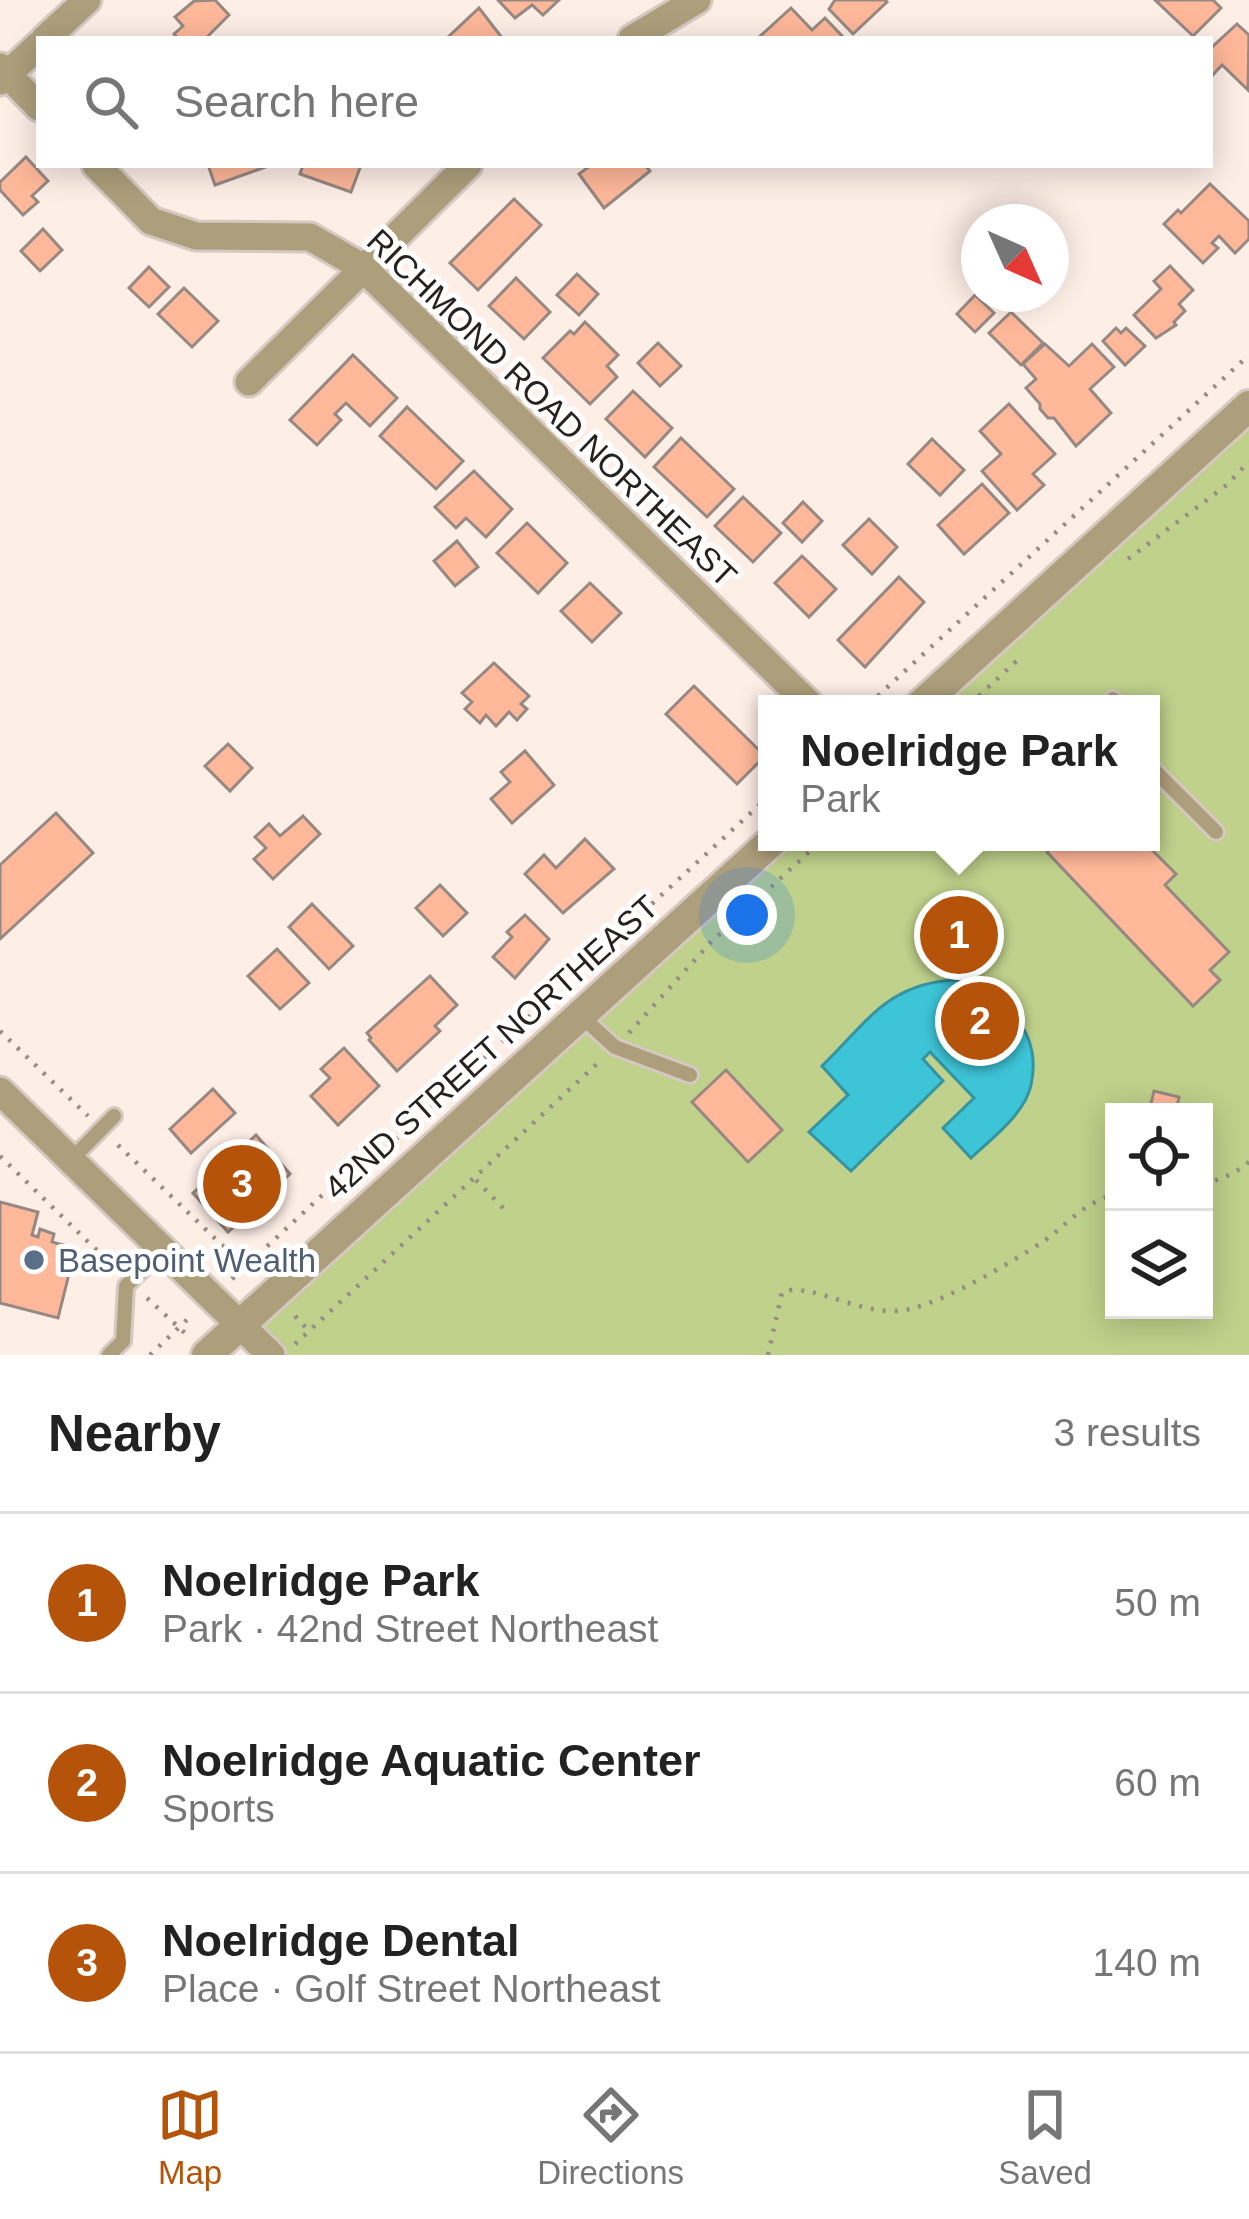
<!DOCTYPE html>
<meta charset="utf-8">
<style>
:root{--surface:#fff;--page:#f2f2f2;--text:#222;--muted:#767676;--line:#e0e0e0;--accent:#b45309}
body{margin:0;font-family:Helvetica,sans-serif;background:var(--page);color:var(--text)}
.controls{position:absolute;right:36px;bottom:36px;display:grid;overflow:hidden;border-radius:0px;box-shadow:0 6px 30px #0003}
.controls button{width:108px;height:108px;display:grid;place-items:center;padding:0;border:0;border-bottom:3px solid var(--line);background:var(--surface);color:var(--text);font:60px sans-serif}
.compass{position:absolute;left:961px;top:204px;width:108px;height:108px;border-radius:50%;background:var(--surface);box-shadow:0 6px 30px #0003;rotate:135deg}
.you{position:absolute;left:747px;top:915px;width:42px;height:42px;margin:-30px;border:9px solid #fff;border-radius:50%;background:#1a73e8;box-shadow:0 0 0 18px #1a73e833}
.badge{display:grid;place-items:center;width:78px;height:78px;border-radius:50%;background:var(--accent);color:#fff;font-size:39px;font-weight:700}
.pin{position:absolute;translate:-50% -50%;border:6px solid #fff;box-shadow:0 3px 12px #0006}
.popup{position:absolute;left:758px;top:695px;width:402px;height:156px;box-sizing:border-box;display:grid;place-content:center;border-radius:0px;background:var(--surface);filter:drop-shadow(0 3px 9px #0005);font-size:39px;white-space:nowrap;color:var(--muted)}
.popup b{font-size:45px;color:var(--text)}
.popup::after{content:'';position:absolute;left:50%;top:100%;margin-left:-24px;border:24px solid transparent;border-top-color:var(--surface)}
.list{margin:0;padding:0;list-style:none}
h2{display:flex;justify-content:space-between;align-items:center;height:156px;margin:0;padding:0 48px;font-size:51px}
h2 small{font-size:39px;font-weight:400;color:var(--muted)}
.list li{display:grid;grid-template-columns:78px 1fr auto;gap:36px;align-items:center;box-sizing:border-box;height:180px;padding:0 48px;border-top:3px solid var(--line)}
.list b{display:block;font-size:45px;white-space:nowrap}
.list p{margin:0;font-size:39px;white-space:nowrap;color:var(--muted)}
.list em{font-size:39px;font-style:normal;color:var(--muted)}
.icon{flex:none;width:66px;height:66px;fill:none;stroke:currentColor;stroke-width:2;stroke-linecap:round;stroke-linejoin:round}
.map{position:relative;flex:none;width:1249px;height:1355px;overflow:hidden}
.search{position:absolute;background:var(--surface);box-shadow:0 6px 30px #0003;left:36px;right:36px;top:36px;height:132px;display:flex;align-items:center;gap:30px;box-sizing:border-box;padding:0 42px;border-radius:0px;color:var(--muted);font-size:45px}
.sheet{height:696px;background:var(--surface)}
nav{display:flex;justify-content:space-around;align-items:center;box-sizing:border-box;height:168px;border-top:3px solid var(--line);background:var(--surface);font-size:33px;color:var(--muted)}
nav a{display:grid;justify-items:center;gap:6px}
nav .on{color:var(--accent)}
.map>svg:first-child{display:block}
.green{fill:#bfd18b;fill-rule:evenodd}
.water{fill:#3dc4d7;stroke:#3693a0;stroke-width:3}
.building{fill:#ffb89a;stroke:#968882;stroke-width:3}
.lines{fill:none;stroke-linecap:round;stroke-linejoin:round}
.service-casing{stroke:#d6c9c2;stroke-width:20}
.minor-casing{stroke:#d6c9c2;stroke-width:33}
.tertiary-casing{stroke:#d6c9c2;stroke-width:36}
.path{stroke:#968b86;stroke-width:4.5;stroke-dasharray:3 9;stroke-linecap:butt}
.service{stroke:#ae9f7c;stroke-width:14}
.minor{stroke:#ae9f7c;stroke-width:27}
.tertiary{stroke:#ae9f7c;stroke-width:30}
.service-dot{fill:#5c6f8a;stroke:#fff;stroke-width:4.5}
.labels{text-anchor:middle;dominant-baseline:central;stroke-width:10;stroke-linejoin:round;paint-order:stroke}
.street-label{font-size:33px;fill:#27221f;stroke:#fff}
.service-label{font-size:33px;fill:#4e5e75;stroke:#fff;text-anchor:start}
</style>
<div class="map">
<svg width="1249" height="1355" viewBox="0 0 1249 1355">
<rect width="100%" height="100%" fill="#fdeee6"/>
<!-- green -->
<path class="green" d="M1249,406V1355H271L240,1324L771,842H1151V704H922ZM1114,1112H1204V1310H1114Z"/>
<!-- water -->
<path class="water" d="M957,980C1003,994 1043,1031 1031,1085C1025,1114 992,1138 971,1158L943,1128L974,1098L930,1052L923,1059L943,1081L851,1171L809,1132L848,1095L822,1066C867,1022 889,982 957,980Z"/>
<!-- building -->
<g class="building">
<path d="M215,0L229,15L205,39H179L174,34L183,26L175,17L194,1Z"/>
<path d="M498,0H559L543,15L532,5L515,18Z"/>
<path d="M835,0H885L887,2L853,34L829,9Z"/>
<path d="M1155,0H1213L1221,8L1193,36Z"/>
<path d="M479,8L503,39H446Z"/>
<path d="M791,8L812,30L825,18L845,39H757Z"/>
<path d="M1237,24L1249,35L1248,90L1222,65L1210,78V49Z"/>
<path d="M26,157L48,181L32,196L38,202L23,215L0,190V182Z"/>
<path d="M208,165H271L215,185Z"/>
<path d="M303,165H361L351,192L300,174Z"/>
<path d="M591,165H645L650,171L604,208L579,174Z"/>
<path d="M1210,184L1249,221V239L1235,253L1219,236L1212,243L1218,248L1203,263L1164,224L1178,210L1181,213Z"/>
<path d="M514,199L541,225L478,290L450,263Z"/>
<path d="M43,229L62,250L40,271L21,251Z"/>
<path d="M1170,266L1193,290L1179,304L1185,311L1174,322L1176,325L1156,338L1134,315L1161,289L1154,281Z"/>
<path d="M149,267L169,287L149,307L129,288Z"/>
<path d="M577,274L598,294L579,315L557,295Z"/>
<path d="M516,278L550,312L524,339L489,306Z"/>
<path d="M184,288L218,321L192,347L158,314Z"/>
<path d="M975,295L994,313L975,332L957,314Z"/>
<path d="M1011,312L1043,343L1021,365L989,333Z"/>
<path d="M585,322L618,355L607,366L617,377L590,404L543,358L570,331L574,334Z"/>
<path d="M1116,328L1121,333L1126,328L1145,346L1125,365L1103,341Z"/>
<path d="M658,343L681,366L660,386L638,363Z"/>
<path d="M1045,344L1069,366L1092,344L1114,367L1090,389L1111,413L1076,446L1054,418H1048L1040,409V404L1026,388L1036,379L1023,364Z"/>
<path d="M353,355L397,398L370,426L346,403L335,414L341,420L317,445L290,420Z"/>
<path d="M633,391L672,428L645,457L606,419Z"/>
<path d="M1009,404L1055,454L1033,474L1044,485L1017,510L982,471L1001,454L980,431Z"/>
<path d="M407,407L463,461L436,489L380,436Z"/>
<path d="M681,438L734,489L707,517L654,467Z"/>
<path d="M932,439L964,470L940,495L908,464Z"/>
<path d="M474,471L512,509L486,537L466,518L456,528L435,507Z"/>
<path d="M982,484L1009,513L964,554L938,525Z"/>
<path d="M743,497L781,533L753,562L715,526Z"/>
<path d="M803,502L822,521L802,542L783,523Z"/>
<path d="M869,519L897,547L872,574L843,545Z"/>
<path d="M527,523L567,563L538,593L497,553Z"/>
<path d="M457,541L478,567L455,586L434,561Z"/>
<path d="M802,556L836,589L809,617L775,583Z"/>
<path d="M899,577L924,602L865,667L838,640Z"/>
<path d="M590,583L621,613L592,642L561,611Z"/>
<path d="M494,663L529,696L521,704L527,709L517,720L509,712L496,726L486,715L480,723L465,709L472,702L462,693Z"/>
<path d="M694,686L765,756L737,784L666,714Z"/>
<path d="M228,744L252,768L230,791L205,766Z"/>
<path d="M525,751L554,785L512,823L491,799L510,782L501,772Z"/>
<path d="M56,813L93,853L0,939V865Z"/>
<path d="M303,816L320,834L273,879L254,859L266,848L255,837L269,824L280,836Z"/>
<path d="M585,839L614,869L563,913L525,874L544,855L556,868Z"/>
<path d="M1058,842H1127L1134,849L1144,842L1176,874L1165,885L1229,952L1210,970L1220,980L1193,1006L1047,852Z"/>
<path d="M440,885L467,913L443,936L416,908Z"/>
<path d="M312,904L353,946L329,969L289,927Z"/>
<path d="M525,915L549,939L515,978L493,957L512,937L507,932Z"/>
<path d="M277,949L309,983L280,1009L248,976Z"/>
<path d="M430,976L457,1005L435,1026L440,1031L397,1071L369,1040L371,1038L367,1033Z"/>
<path d="M344,1048L379,1086L338,1125L311,1096L330,1078L321,1069Z"/>
<path d="M726,1070L782,1130L748,1162L692,1102Z"/>
<path d="M213,1089L235,1113L191,1153L170,1129Z"/>
<path d="M1154,1091L1179,1097L1176,1112H1149Z"/>
<path d="M256,1135L290,1174L228,1232L193,1193Z"/>
<path d="M0,1202L38,1212L32,1235L38,1237L40,1229L54,1234L52,1242L71,1247L64,1273L69,1274L58,1318L0,1303Z"/>
</g>
<g class="lines">
<defs>
<g id="service">
<path d="M1113,699L1115,704"/>
<path d="M1151,767L1216,832"/>
<path d="M580,1015L615,1047L690,1075"/>
<path d="M71,1160L114,1116"/>
<path d="M109,1355L123,1341L126,1286L163,1249"/>
</g>
<g id="minor">
<path d="M45,39L87,0"/>
<path d="M632,39L697,0"/>
<path d="M0,67L39,107"/>
<path d="M0,81L39,45"/>
<path d="M96,165L151,221L196,236L310,237L362,267L809,704"/>
<path d="M249,382L468,165"/>
<path d="M0,1091L271,1355"/>
</g>
<g id="tertiary">
<path d="M922,704L1249,406"/>
<path d="M207,1355L771,842"/>
</g>
</defs>
<!-- service casing -->
<use href="#service" class="service-casing"/>
<!-- minor casing -->
<use href="#minor" class="minor-casing"/>
<!-- tertiary casing -->
<use href="#tertiary" class="tertiary-casing"/>
<!-- path -->
<g class="path">
<path d="M1128,559L1228,484L1249,461"/>
<path d="M869,704L1249,355"/>
<path d="M970,704L1022,656"/>
<path d="M0,1031L88,1116"/>
<path d="M629,1033L711,942L820,842"/>
<path d="M118,1145L252,1274"/>
<path d="M0,1156L117,1270"/>
<path d="M476,1180L509,1214"/>
<path d="M1204,1185L1234,1173L1249,1162"/>
<path d="M232,1279L346,1173L382,1152L767,798"/>
<path d="M147,1298L187,1335"/>
<path d="M295,1316L309,1331"/>
<path d="M295,1344L599,1062"/>
<path d="M150,1355L192,1315"/>
<path d="M768,1355L782,1292C814,1281 864,1320 910,1309C946,1301 1012,1262 1044,1241C1068,1224 1084,1202 1114,1195"/>
</g>
<!-- service -->
<use href="#service" class="service"/>
<!-- minor -->
<use href="#minor" class="minor"/>
<!-- tertiary -->
<use href="#tertiary" class="tertiary"/>
</g>
<!-- markers -->
<circle class="service-dot" cx="34" cy="1260" r="12"/>
<g class="labels">
<!-- street labels -->
<g class="street-label">
<text transform="translate(552 408) rotate(44)">RICHMOND ROAD NORTHEAST</text>
<text transform="translate(491 1047) rotate(-42)">42ND STREET NORTHEAST</text>
</g>
<!-- service labels -->
<g class="service-label">
<text x="58" y="1260">Basepoint Wealth</text>
</g>
</g>
</svg>
<div class="controls">
<button><svg class="icon" aria-label="locate" viewBox="0 0 24 24"><circle cx="12" cy="12" r="6"/><path d="M12 2v4M12 18v4M2 12h4M18 12h4"/></svg></button>
<button><svg class="icon" aria-label="layers" viewBox="0 0 24 24"><path d="M12 4l9 5-9 5-9-5zM3 14l9 5 9-5"/></svg></button>
</div>
<svg class="compass" viewBox="-18 -18 36 36"><path d="M0-13l5 13h-10z" fill="#e53935"/><path d="M0 13l5-13h-10z" fill="#767676"/></svg>
<div class="you"></div>
<div class="pin badge" style="left:959px;top:935px">1</div>
<div class="popup"><b>Noelridge Park</b>Park</div>
<div class="pin badge" style="left:980px;top:1021px">2</div>
<div class="pin badge" style="left:242px;top:1184px">3</div>
<div class="search"><svg class="icon" aria-label="search" viewBox="0 0 24 24"><circle cx="10" cy="10" r="6"/><path d="M15 15l6 6"/></svg>Search here</div>
</div>
<section class="sheet">
<h2>Nearby<small>3 results</small></h2>
<ul class="list">
<li><span class="badge">1</span><div><b>Noelridge Park</b><p>Park · 42nd Street Northeast</p></div><em>50 m</em></li>
<li><span class="badge">2</span><div><b>Noelridge Aquatic Center</b><p>Sports</p></div><em>60 m</em></li>
<li><span class="badge">3</span><div><b>Noelridge Dental</b><p>Place · Golf Street Northeast</p></div><em>140 m</em></li>
</ul>
</section>
<nav>
<a class="on"><svg class="icon" aria-label="map" viewBox="0 0 24 24"><path d="M3 6l6-2 6 2 6-2v14l-6 2-6-2-6 2zM9 4v14M15 6v14"/></svg>Map</a>
<a><svg class="icon" aria-label="directions" viewBox="0 0 24 24"><path d="M12 3l9 9-9 9-9-9zM9 14v-3h6M13 9l2 2-2 2"/></svg>Directions</a>
<a><svg class="icon" aria-label="saved" viewBox="0 0 24 24"><path d="M7 4h10v16l-5-4-5 4z"/></svg>Saved</a>
</nav>
